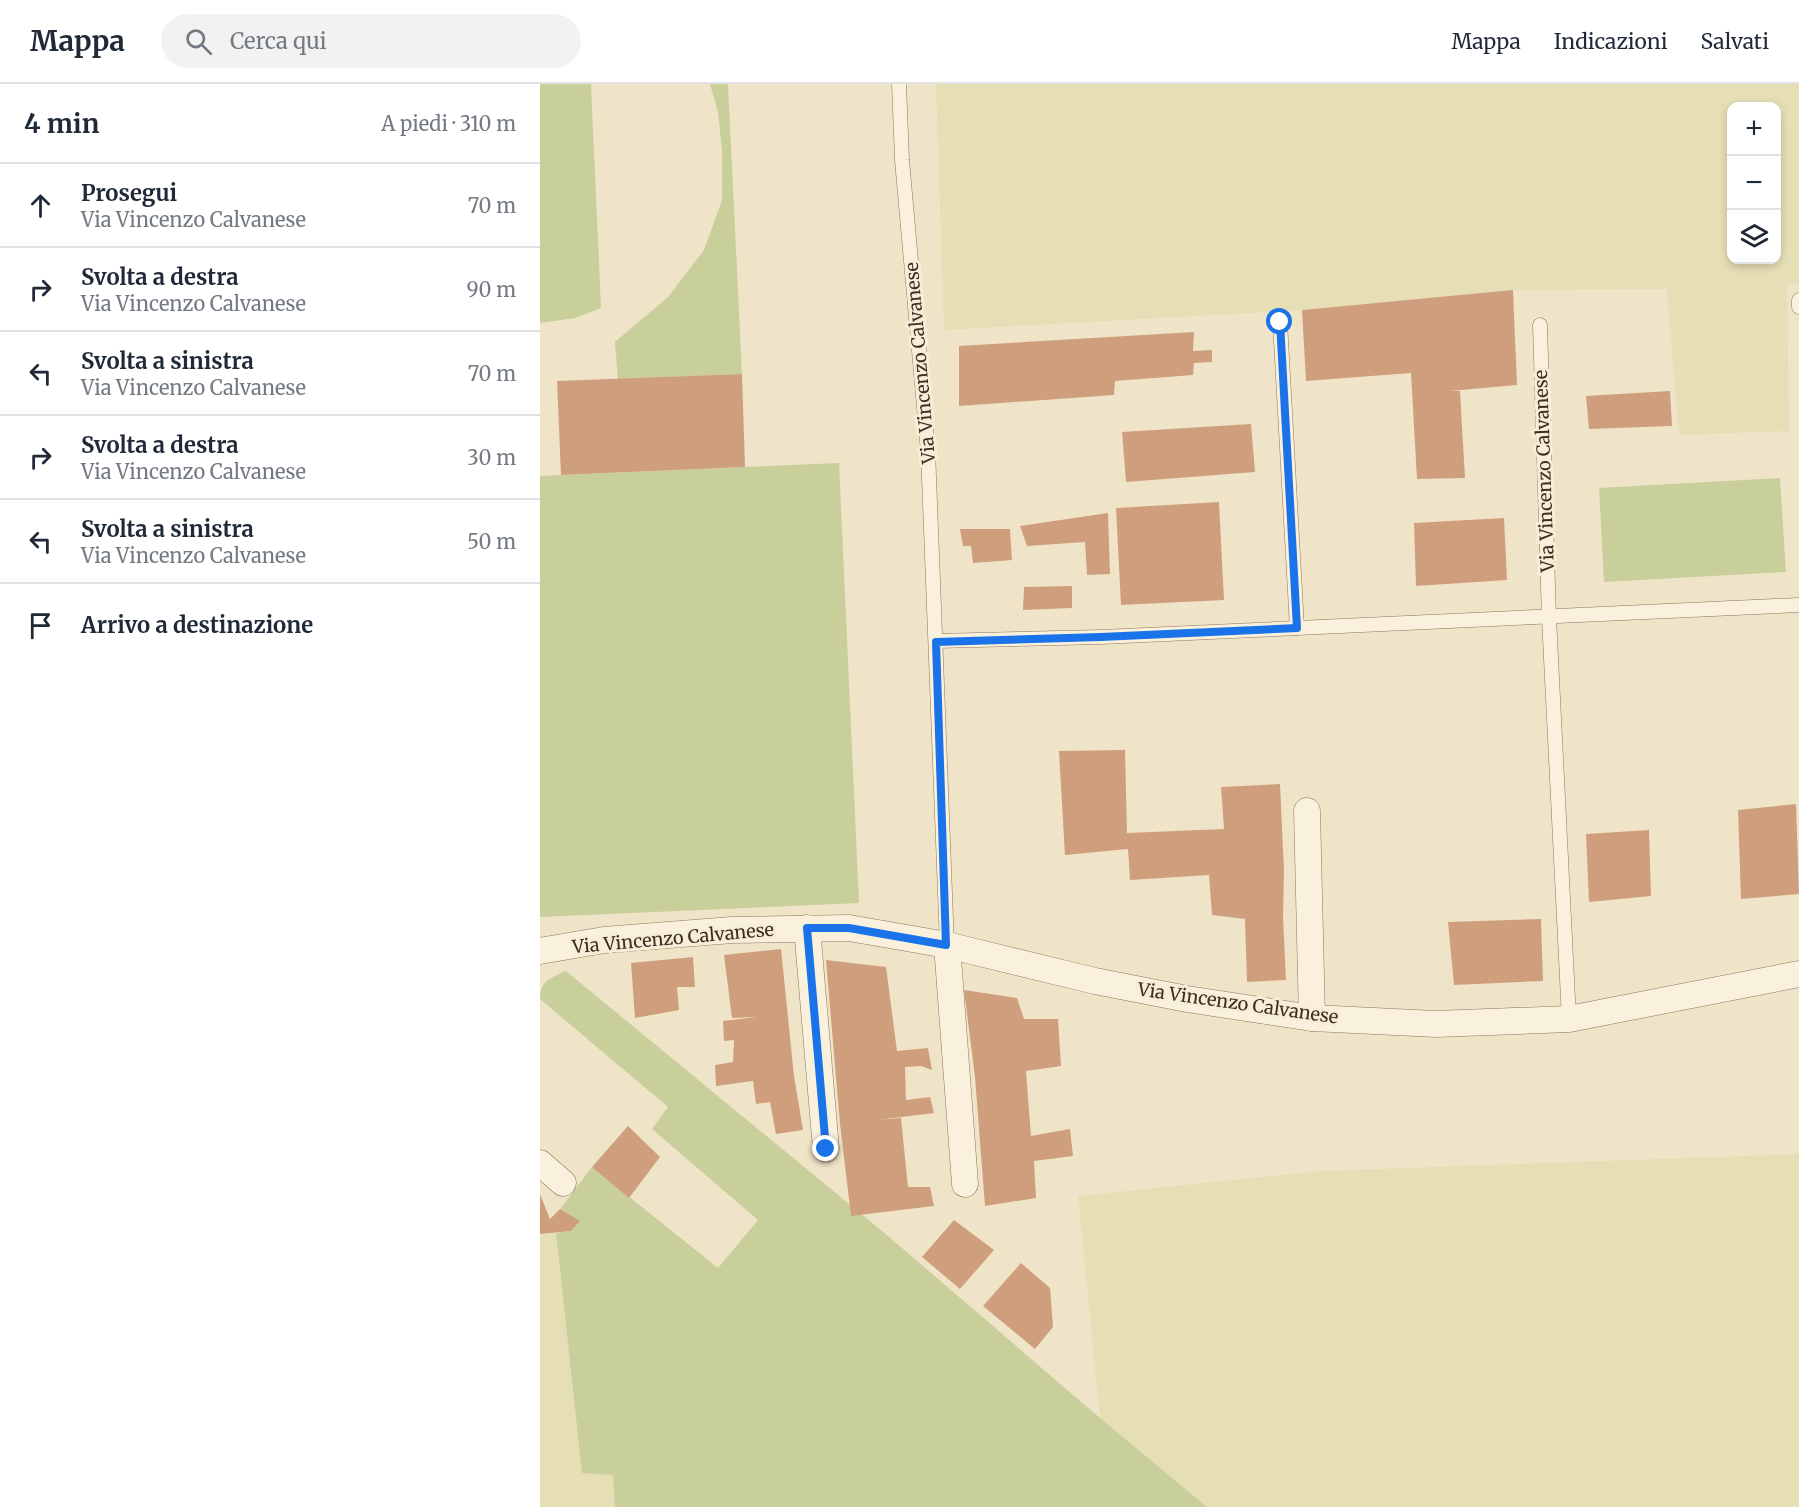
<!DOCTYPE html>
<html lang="it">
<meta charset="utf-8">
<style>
:root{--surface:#fff;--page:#f2f2f3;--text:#1f2937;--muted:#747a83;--line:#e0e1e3}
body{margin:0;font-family:Merriweather,serif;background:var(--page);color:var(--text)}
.controls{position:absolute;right:18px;top:18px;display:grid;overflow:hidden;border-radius:12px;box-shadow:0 3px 9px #0003}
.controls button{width:54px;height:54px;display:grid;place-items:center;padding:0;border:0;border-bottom:2px solid var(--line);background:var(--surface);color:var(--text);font:30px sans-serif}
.stop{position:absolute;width:18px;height:18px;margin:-14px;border:4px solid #1a73e8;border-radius:50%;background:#fff}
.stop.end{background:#1a73e8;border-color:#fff;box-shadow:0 2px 6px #0008}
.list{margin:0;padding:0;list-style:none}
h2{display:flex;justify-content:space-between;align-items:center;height:78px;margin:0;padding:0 24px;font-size:26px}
h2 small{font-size:20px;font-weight:400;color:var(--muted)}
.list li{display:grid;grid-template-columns:39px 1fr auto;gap:18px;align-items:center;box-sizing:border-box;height:84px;padding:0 24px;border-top:2px solid var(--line)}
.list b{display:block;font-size:22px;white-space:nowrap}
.list p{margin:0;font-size:20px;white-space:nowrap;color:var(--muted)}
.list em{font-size:20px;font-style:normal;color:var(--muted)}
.icon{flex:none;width:33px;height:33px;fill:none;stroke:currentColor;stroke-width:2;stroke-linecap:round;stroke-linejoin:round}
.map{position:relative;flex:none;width:1259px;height:1423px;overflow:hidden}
header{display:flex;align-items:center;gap:36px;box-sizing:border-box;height:84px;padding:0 30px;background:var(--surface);border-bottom:2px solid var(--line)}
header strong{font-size:28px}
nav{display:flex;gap:33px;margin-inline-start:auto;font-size:21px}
.search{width:420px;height:54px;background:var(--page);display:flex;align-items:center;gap:15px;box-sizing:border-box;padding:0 21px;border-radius:33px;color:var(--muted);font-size:22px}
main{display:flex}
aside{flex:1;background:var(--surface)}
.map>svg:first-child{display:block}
.farmland{fill:#e6deb5;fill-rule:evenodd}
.green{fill:#c9cf9b}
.building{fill:#cf9f7d}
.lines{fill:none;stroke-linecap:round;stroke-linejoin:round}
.lane-casing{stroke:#8d765c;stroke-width:15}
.street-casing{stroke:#8d765c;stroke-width:27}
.lane{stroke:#faf1dc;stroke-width:14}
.street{stroke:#faf1dc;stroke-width:26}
.route{stroke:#1a73e8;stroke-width:8}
.labels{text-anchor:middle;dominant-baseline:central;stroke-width:6;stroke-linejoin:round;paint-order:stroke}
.street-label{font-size:18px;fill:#3d2e20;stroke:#f7eed8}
</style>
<header>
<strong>Mappa</strong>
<div class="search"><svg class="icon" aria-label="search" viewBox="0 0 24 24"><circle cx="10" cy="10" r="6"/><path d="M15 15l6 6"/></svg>Cerca qui</div>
<nav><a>Mappa</a><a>Indicazioni</a><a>Salvati</a></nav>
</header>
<main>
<aside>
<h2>4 min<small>A piedi · 310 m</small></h2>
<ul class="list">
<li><svg class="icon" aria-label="ahead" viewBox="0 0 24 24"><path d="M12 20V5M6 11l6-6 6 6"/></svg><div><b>Prosegui</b><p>Via Vincenzo Calvanese</p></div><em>70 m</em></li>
<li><svg class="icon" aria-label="right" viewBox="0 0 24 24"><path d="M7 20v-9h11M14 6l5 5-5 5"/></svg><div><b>Svolta a destra</b><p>Via Vincenzo Calvanese</p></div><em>90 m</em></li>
<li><svg class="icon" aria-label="left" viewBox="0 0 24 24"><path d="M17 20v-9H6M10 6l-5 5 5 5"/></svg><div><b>Svolta a sinistra</b><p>Via Vincenzo Calvanese</p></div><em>70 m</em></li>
<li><svg class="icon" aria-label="right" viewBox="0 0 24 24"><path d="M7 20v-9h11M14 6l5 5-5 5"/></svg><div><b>Svolta a destra</b><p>Via Vincenzo Calvanese</p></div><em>30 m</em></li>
<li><svg class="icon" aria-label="left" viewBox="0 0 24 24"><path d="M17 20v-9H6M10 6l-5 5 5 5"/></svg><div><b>Svolta a sinistra</b><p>Via Vincenzo Calvanese</p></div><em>50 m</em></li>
<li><svg class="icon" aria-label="arrive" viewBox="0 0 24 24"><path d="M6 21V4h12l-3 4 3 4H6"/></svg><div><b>Arrivo a destinazione</b></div></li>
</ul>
</aside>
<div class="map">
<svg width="1259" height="1423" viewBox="0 0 1259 1423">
<rect width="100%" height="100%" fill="#f0e4c8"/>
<!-- farmland -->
<g class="farmland">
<path d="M396,0H1259V199L1247,200L1249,347L1139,351L1127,205L973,206L762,226L404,246ZM1192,22H1236V176H1192Z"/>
<path d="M1259,1070V1423H667L560,1334L538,1112L782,1087Z"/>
<path d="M16,1149L42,1388L73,1391L75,1423H0V1150Z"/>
</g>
<!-- green -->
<g class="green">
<path d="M0,0H51L61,224L35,234L0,239Z"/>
<path d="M170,0H188L202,290L78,295L75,258L128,213L164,166L182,116V67L178,28Z"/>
<path d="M299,379L319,819L0,833V392Z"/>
<path d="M1240,394L1246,488L1064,498L1059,404Z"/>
<path d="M26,887L348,1152L560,1334L667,1423H75L73,1391L42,1389L16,1149L31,1147L39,1137L20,1125L52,1083L178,1184L218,1136L112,1045L128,1023L0,915C0,896 11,894 26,887Z"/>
</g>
<!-- building -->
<g class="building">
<path d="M973,206L977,301L910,307H920L925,394L877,395L871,289L766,297L762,226Z"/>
<path d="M654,248L653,267L672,266V278L654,279L653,291L575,297L574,311L419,322V262Z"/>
<path d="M202,290L205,383L21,391L17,297Z"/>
<path d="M1130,307L1132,342L1049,345L1046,312Z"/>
<path d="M711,340L715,388L586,398L582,348Z"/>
<path d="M679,418L684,516L581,521L576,424Z"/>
<path d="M568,429L570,490L547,491L545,458L487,462L480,442Z"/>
<path d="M964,434L967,496L876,502L874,439Z"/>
<path d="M420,445H470L472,476L433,479L431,462H423Z"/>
<path d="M532,502V524L483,526L484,503Z"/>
<path d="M585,666L587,749L684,745L681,703L740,700L744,787L743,833L746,896L707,898L705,835L672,831L669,791L590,796L588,765L525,771L519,667Z"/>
<path d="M1256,720L1259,810L1201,815L1198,726Z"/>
<path d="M1109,746L1111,812L1049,818L1046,750Z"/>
<path d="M1001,835L1003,897L914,901L908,838Z"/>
<path d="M241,865L254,992L263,1046L236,1050L230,1018L216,1020L213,997L176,1002L175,981L193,978L194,956L184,957L183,937L217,933L192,934L184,871Z"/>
<path d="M153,873L155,903H137L139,926L95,934L91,879Z"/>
<path d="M286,876L346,883L357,967L388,964L392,986L381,982L365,983L366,1016L390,1013L394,1029L338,1036L361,1034L368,1103H390L394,1122L311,1132L300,1040Z"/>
<path d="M424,906L477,914L484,935H518L521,982L486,987L491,1052L530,1045L533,1072L494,1077L496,1114L445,1122L435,993Z"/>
<path d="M88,1042L120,1073L89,1114L52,1083Z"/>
<path d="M0,1110L10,1135L20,1125L40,1137L31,1147L0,1150Z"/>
<path d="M414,1136L454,1166L420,1205L382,1173Z"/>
<path d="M481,1179L510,1204L513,1243L495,1265L443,1222Z"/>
</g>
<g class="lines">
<defs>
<g id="lane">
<path d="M359,0L362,76L388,367L407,861"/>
<path d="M1259,216V223"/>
<path d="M740,238L757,544"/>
<path d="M1000,241L1009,534L1029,935"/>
<path d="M396,557L561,553L1259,521"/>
</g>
<g id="street">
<path d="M767,727L772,934"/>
<path d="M267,844L286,1065"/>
<path d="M407,861L425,1100"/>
<path d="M0,867L64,856L192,846L309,844L407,861L555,897L647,915L772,934L896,940L1029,935L1259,890"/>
<path d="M0,1079L23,1099"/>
</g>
</defs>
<!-- lane casing -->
<use href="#lane" class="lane-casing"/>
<!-- street casing -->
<use href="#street" class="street-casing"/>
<!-- lane -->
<use href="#lane" class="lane"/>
<!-- street -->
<use href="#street" class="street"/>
</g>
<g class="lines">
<!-- route -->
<path class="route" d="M286,1065L267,844H309L406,861L396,558L561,553L757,544L740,238"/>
</g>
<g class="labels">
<!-- street labels -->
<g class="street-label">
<text transform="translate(380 279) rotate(-95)">Via Vincenzo Calvanese</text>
<text transform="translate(1004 387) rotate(-92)">Via Vincenzo Calvanese</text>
<text transform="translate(133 854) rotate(-5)">Via Vincenzo Calvanese</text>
<text transform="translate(698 919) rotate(8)">Via Vincenzo Calvanese</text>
</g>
</g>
</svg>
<div class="controls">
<button>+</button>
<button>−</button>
<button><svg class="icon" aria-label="layers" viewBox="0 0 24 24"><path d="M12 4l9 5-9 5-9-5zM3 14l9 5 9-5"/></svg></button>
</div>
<div class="stop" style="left:740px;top:238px"></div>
<div class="stop end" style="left:286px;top:1065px"></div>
</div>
</main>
